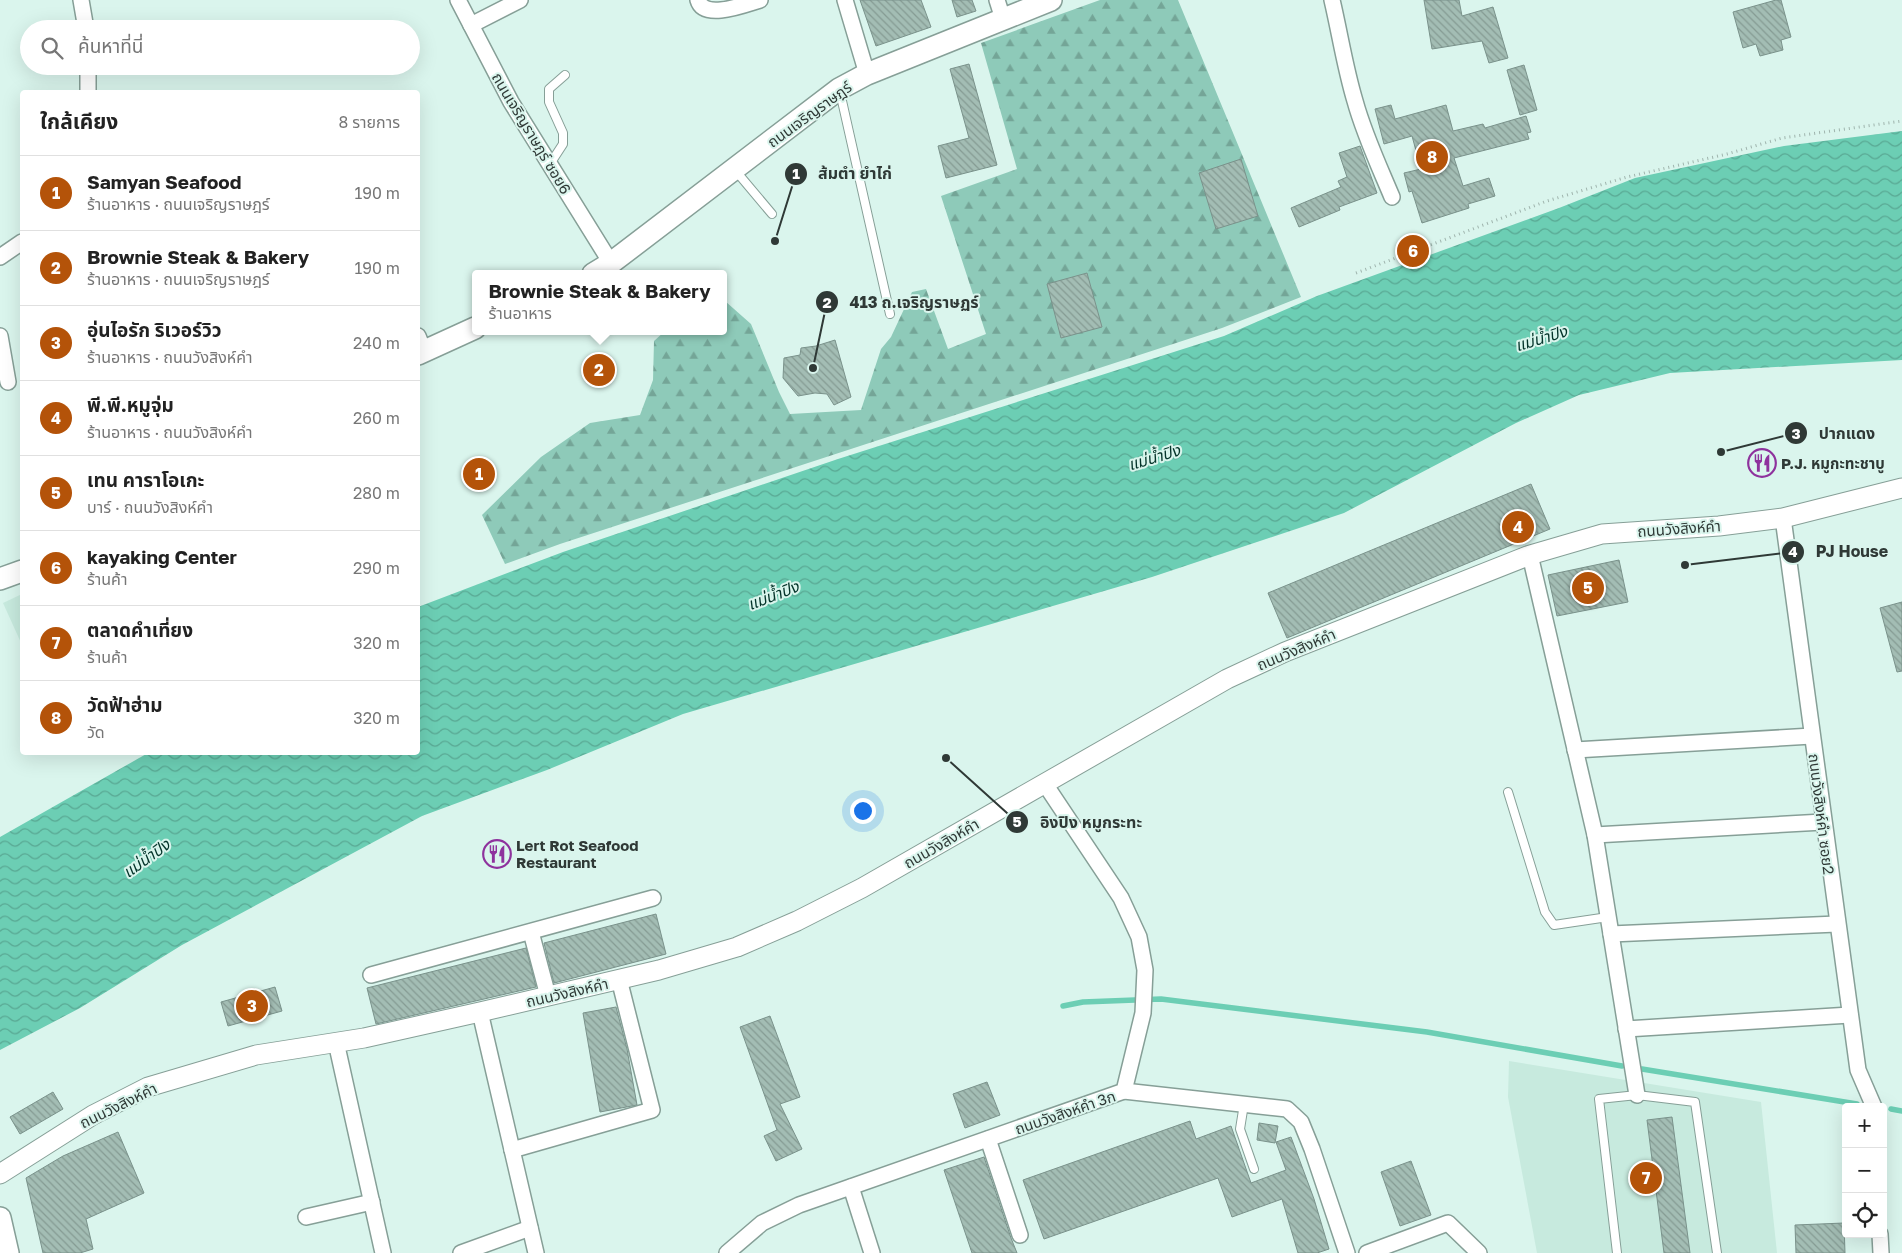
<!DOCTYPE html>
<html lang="th">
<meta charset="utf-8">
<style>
:root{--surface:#fff;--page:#f2f2f2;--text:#222;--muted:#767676;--line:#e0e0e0;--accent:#b45309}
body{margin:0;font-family:"Golos Text","Noto Sans Thai",sans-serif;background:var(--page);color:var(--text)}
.controls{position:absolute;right:15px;bottom:15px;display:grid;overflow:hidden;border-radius:5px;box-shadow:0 5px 20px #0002}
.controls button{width:45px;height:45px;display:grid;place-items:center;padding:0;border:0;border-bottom:1px solid var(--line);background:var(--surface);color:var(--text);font:25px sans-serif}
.you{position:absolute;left:862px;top:810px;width:18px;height:18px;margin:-12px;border:4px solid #fff;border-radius:50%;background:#1a73e8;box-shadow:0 0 0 8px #1a73e833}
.badge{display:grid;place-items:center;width:32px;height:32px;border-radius:50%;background:var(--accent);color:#fff;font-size:16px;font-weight:700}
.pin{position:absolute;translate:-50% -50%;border:2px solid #fff;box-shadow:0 1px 5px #0006}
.popup{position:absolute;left:472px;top:270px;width:255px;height:65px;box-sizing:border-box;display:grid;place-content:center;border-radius:5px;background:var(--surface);filter:drop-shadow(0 1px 4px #0005);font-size:16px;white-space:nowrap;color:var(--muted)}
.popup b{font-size:19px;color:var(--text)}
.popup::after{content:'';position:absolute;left:50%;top:100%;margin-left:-10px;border:10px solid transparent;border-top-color:var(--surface)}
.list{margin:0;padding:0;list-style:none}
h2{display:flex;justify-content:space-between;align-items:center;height:65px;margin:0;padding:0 20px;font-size:21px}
h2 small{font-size:16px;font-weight:400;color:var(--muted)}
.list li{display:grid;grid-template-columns:32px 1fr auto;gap:15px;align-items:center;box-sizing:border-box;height:75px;padding:0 20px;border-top:1px solid var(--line)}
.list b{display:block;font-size:19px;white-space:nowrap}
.list p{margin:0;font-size:16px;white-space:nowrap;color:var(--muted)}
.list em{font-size:16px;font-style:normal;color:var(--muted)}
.icon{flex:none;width:28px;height:28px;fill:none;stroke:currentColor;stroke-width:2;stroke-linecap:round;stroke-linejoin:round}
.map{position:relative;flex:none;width:1902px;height:1253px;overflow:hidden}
.search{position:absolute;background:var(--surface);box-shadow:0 5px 20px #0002;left:20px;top:20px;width:400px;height:55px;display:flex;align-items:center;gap:12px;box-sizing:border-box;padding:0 18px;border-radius:28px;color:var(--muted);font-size:19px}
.panel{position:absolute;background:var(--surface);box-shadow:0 5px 20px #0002;left:20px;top:90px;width:400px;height:665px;border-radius:5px}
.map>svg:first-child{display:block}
.built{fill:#c7eade}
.forest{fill:url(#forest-firs)}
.water{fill:url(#water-waves)}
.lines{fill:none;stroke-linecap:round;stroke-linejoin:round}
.stream{stroke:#6cceb4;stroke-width:5.5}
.building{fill:url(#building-back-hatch);stroke:#7a928b}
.service-casing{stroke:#869f97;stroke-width:10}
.minor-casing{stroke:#869f97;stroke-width:18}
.tertiary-casing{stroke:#869f97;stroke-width:21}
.secondary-casing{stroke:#869f97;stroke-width:24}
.path{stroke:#9fb4ad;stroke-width:3;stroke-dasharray:1 4;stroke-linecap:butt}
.service{stroke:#fff;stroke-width:8}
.minor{stroke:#fff;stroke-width:15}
.tertiary{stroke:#fff;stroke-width:19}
.secondary{stroke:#fff;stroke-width:21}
.labels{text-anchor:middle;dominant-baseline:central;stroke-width:4;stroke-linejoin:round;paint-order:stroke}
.street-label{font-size:15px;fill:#2f3936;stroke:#daf5ed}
.poi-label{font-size:15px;font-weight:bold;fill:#2f3936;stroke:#daf5ed;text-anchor:start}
.water-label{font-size:16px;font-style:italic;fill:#04342a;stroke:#daf5ed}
.leader{fill:none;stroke:#2f3936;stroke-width:2}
.callout-dot{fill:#2f3936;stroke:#daf5ed;stroke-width:2}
.mark-label{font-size:15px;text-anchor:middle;font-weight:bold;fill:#fff}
.callout-label{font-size:16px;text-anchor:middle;font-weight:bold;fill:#2f3936;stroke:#daf5ed;stroke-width:4;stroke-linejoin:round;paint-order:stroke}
</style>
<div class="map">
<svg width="1902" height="1253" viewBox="0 0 1902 1253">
<defs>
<pattern id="forest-firs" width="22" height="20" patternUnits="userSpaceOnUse" patternTransform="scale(1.25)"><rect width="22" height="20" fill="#8ecab9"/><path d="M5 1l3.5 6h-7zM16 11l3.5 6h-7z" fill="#74a597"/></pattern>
<pattern id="water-waves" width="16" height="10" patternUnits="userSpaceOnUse" patternTransform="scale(1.25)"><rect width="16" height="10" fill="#6cceb4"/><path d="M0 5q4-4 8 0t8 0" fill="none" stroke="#59a893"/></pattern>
<pattern id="building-back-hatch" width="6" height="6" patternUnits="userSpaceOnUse" patternTransform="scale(1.25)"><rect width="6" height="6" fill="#a3bdb4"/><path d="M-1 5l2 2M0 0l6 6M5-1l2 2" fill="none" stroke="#859b93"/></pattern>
</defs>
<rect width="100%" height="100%" fill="#daf5ed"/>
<!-- built -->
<g class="built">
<path d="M22,594V645L3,603Z"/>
<path d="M1509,1061L1761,1102L1777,1253H1537L1508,1097Z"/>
</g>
<!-- forest -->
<path class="forest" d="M1100,0H1178L1301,297L1222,328L560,544L505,564L482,515L541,457L590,423L640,415L653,380L654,341L665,331H723V301H725L751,324L779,392L790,414L861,410L881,349L891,337L912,292L926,289L948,349L986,334L941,196L1017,169L981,43Z"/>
<!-- water -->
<path class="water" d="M1902,131V360L1670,373L1579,395L1516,423L1344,513L1152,577L683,714L547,770L422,816L182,945L80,1008L0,1050V837L148,753L418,752V607L563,552L838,459L1224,336L1317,296L1559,208L1635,178L1784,146Z"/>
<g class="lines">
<!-- stream -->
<g class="stream">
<path d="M1063,1006L1083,1002L1161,999L1427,1032L1622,1066"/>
<path d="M1642,1069L1857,1104"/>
<path d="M1891,1109L1902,1111"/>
</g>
</g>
<!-- building -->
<g class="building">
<path d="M860,0H921L931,27L876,46Z"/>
<path d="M952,0H972L976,11L957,17Z"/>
<path d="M1424,0H1459L1462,16L1493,7L1508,58L1489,63L1482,41L1432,49Z"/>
<path d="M1776,0H1781L1791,37L1781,40L1783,50L1760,56L1756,44L1743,48L1733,12Z"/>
<path d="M969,64L997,165L946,178L938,146L969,138L950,69Z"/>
<path d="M1524,65L1537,110L1520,115L1507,70Z"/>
<path d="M1391,105L1395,119L1446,105L1453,131L1483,124L1485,128L1526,116L1531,132L1527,133L1529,139L1454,158L1463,186L1489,178L1495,196L1468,204L1469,208L1422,223L1412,191L1409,192L1404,173L1421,169L1412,136L1384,144L1375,109Z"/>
<path d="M1360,146L1377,193L1339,207L1340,210L1299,227L1291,208L1341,187L1338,181L1347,177L1339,153Z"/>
<path d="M1241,159L1258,216L1216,229L1199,173Z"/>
<path d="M1087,273L1102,327L1061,338L1047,284Z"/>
<path d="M835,340L851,397L834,405L827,394L815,393L798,396L783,378L784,358L800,355L801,348L816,346Z"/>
<path d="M1531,484L1550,529L1287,638L1268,593Z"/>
<path d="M1619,560L1628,602L1557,616L1548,575Z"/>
<path d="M1902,602V671L1897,672L1880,608Z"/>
<path d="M656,914L666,954L554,983L544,943Z"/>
<path d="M526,948L536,987L376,1024L367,988Z"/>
<path d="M275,987L282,1011L228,1026L221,1002Z"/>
<path d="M616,1007L627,1049L637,1105L600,1112L583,1013Z"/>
<path d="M770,1016L800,1097L780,1104L802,1149L776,1161L764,1136L777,1130L740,1027Z"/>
<path d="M987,1082L1000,1115L965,1128L953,1094Z"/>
<path d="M53,1092L63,1109L20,1134L10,1117Z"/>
<path d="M1672,1117L1690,1253H1664L1647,1120Z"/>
<path d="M1190,1121L1196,1139L1231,1126L1251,1183L1286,1170L1276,1142L1291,1137L1314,1199L1329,1249L1317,1253H1298L1282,1199L1232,1217L1218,1178L1044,1239L1023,1180Z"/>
<path d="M1259,1123L1278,1126L1275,1143L1257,1140Z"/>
<path d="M118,1132L144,1193L86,1219L93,1249L80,1253H43L26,1178L63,1156Z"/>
<path d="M984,1157L1011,1238L1017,1253H972L944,1170Z"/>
<path d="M1411,1161L1431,1215L1400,1226L1381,1172Z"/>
<path d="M1844,1223L1845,1253H1796L1795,1225Z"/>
</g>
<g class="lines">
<defs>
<g id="service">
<path d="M840,92L890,314"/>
<path d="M550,164L563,144V133L549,102V89L565,75"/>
<path d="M735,170L772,214"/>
<path d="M1508,792L1545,912L1554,925L1608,917"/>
<path d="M1244,1104L1240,1129L1254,1169"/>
<path d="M1617,1253L1599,1099L1637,1095L1695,1102L1717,1253"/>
</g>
<g id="minor">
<path d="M81,0L86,29"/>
<path d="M458,0L511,102L611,263"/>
<path d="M698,0C704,21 746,4 760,0"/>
<path d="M845,0L867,74"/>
<path d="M997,0L1003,19"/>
<path d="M1332,0C1340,34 1345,68 1355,101C1364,134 1379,166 1392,197"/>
<path d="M471,25L520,0"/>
<path d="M88,92V66"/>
<path d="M0,257L22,242"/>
<path d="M0,336L8,382"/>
<path d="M418,336L424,351"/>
<path d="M1783,518L1858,1070L1874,1107"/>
<path d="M1530,555L1595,835L1637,1095"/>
<path d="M1575,750L1812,736"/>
<path d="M1595,835L1823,822"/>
<path d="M531,932L548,996"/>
<path d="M1611,934L1837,924"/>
<path d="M371,975L653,898"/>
<path d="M480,1012L536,1253"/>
<path d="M1626,1029L1850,1015"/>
<path d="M336,1042L383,1253"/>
<path d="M1124,1091L1287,1109L1301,1122L1312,1149L1347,1253"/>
<path d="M988,1139L1020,1235"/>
<path d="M512,1150L652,1110L619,979"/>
<path d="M851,1187L872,1253"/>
<path d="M306,1217L372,1202"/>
<path d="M1880,1234L1881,1253"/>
<path d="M461,1253L530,1228"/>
<path d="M727,1253L762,1223L799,1205L1124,1091L1143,1013L1145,970L1139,937L1121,898L1045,784"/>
<path d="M1367,1253L1448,1223L1479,1253"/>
</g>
<path id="tertiary" d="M0,1174L93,1115L148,1087L256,1055L364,1038L480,1012L659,970L737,947L797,921L862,888L1227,679L1285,652L1530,555L1602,534L1719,526L1783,518L1902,488"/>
<g id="secondary">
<path d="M593,274L611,263L839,89L867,74L1051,0"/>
<path d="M418,354L475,328"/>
<path d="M0,579L22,571"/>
<path d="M0,1218L8,1253"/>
</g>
</defs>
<!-- service casing -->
<use href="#service" class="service-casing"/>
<!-- minor casing -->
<use href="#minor" class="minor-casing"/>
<!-- tertiary casing -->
<use href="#tertiary" class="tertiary-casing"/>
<!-- secondary casing -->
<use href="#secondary" class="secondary-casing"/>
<!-- path -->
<path class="path" d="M1356,273L1547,201L1627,177L1727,154L1782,138L1902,121"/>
<!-- service -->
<use href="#service" class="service"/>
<!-- minor -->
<use href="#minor" class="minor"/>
<!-- tertiary -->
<use href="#tertiary" class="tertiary"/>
<!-- secondary -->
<use href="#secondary" class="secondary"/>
</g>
<!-- icons -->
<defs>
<symbol id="restaurant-ring" viewBox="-11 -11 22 22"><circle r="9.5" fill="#daf5ed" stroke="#8e329d" stroke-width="1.5"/><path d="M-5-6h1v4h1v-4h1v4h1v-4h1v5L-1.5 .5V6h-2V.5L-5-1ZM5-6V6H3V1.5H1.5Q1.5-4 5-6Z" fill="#8e329d"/></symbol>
</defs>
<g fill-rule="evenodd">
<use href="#restaurant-ring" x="1746" y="447" width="32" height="32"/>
<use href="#restaurant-ring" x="481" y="838" width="32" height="32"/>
</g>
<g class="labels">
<!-- street labels -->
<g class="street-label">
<text transform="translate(809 114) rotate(-36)">ถนนเจริญราษฎร์</text>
<text transform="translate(532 133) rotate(59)">ถนนเจริญราษฎร์ ซอย6</text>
<text transform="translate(1679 528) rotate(-4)">ถนนวังสิงห์คำ</text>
<text transform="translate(1296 649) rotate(-23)">ถนนวังสิงห์คำ</text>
<text transform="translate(1822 814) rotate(83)">ถนนวังสิงห์คำ ซอย2</text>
<text transform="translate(941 843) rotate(-30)">ถนนวังสิงห์คำ</text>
<text transform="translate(567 992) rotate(-13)">ถนนวังสิงห์คำ</text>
<text transform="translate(118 1105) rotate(-26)">ถนนวังสิงห์คำ</text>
<text transform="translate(1065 1112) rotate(-19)">ถนนวังสิงห์คำ 3ก</text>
</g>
<!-- poi labels -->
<g class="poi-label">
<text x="1781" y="463">P.J. หมูกะทะชาบู</text>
<text x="516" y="845">Lert Rot Seafood<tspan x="516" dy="17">Restaurant</tspan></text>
</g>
<!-- water labels -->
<g class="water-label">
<text transform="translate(1541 338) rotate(-17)">แม่น้ำปิง</text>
<text transform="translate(1154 457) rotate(-17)">แม่น้ำปิง</text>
<text transform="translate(773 595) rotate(-21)">แม่น้ำปิง</text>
<text transform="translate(146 858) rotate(-36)">แม่น้ำปิง</text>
</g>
</g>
<!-- callouts -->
<path class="leader" d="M775 241L796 174M813 368L827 302M1721 452L1796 433M1685 565L1793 552M946 758L1017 822"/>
<g class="callout-dot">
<circle cx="775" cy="241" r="5"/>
<circle cx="813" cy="368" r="5"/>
<circle cx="1721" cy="452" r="5"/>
<circle cx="1685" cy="565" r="5"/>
<circle cx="946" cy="758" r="5"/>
<circle cx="796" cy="174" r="12"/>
<circle cx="827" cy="302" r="12"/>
<circle cx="1796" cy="433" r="12"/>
<circle cx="1793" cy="552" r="12"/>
<circle cx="1017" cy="822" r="12"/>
</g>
<g class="mark-label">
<text x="796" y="179">1</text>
<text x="827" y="308">2</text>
<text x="1796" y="439">3</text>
<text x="1793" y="557">4</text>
<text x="1017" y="827">5</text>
</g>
<g class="callout-label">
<text x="855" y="179">ส้มตำ ยำไก่</text>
<text x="914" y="308">413 ถ.เจริญราษฏร์</text>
<text x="1847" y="439">ปากแดง</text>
<text x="1852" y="557">PJ House</text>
<text x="1091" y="828">อิงปิง หมูกระทะ</text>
</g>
</svg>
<div class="controls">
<button>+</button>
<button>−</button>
<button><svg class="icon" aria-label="locate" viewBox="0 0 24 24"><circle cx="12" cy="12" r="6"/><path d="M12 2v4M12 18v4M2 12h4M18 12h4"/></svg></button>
</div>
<div class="you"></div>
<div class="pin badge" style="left:479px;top:474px">1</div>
<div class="pin badge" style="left:599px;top:370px">2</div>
<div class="popup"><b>Brownie Steak &amp; Bakery</b>ร้านอาหาร</div>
<div class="pin badge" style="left:252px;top:1006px">3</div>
<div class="pin badge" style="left:1518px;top:527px">4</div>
<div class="pin badge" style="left:1588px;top:588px">5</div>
<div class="pin badge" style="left:1413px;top:251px">6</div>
<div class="pin badge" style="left:1646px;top:1178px">7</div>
<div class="pin badge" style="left:1432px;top:157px">8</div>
<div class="search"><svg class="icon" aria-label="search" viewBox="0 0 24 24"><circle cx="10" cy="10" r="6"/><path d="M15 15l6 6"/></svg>ค้นหาที่นี่</div>
<section class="panel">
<h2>ใกล้เคียง<small>8 รายการ</small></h2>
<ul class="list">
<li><span class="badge">1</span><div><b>Samyan Seafood</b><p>ร้านอาหาร · ถนนเจริญราษฎร์</p></div><em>190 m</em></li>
<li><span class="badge">2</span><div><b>Brownie Steak &amp; Bakery</b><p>ร้านอาหาร · ถนนเจริญราษฎร์</p></div><em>190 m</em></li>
<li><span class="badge">3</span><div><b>อุ่นไอรัก ริเวอร์วิว</b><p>ร้านอาหาร · ถนนวังสิงห์คำ</p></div><em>240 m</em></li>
<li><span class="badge">4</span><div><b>พี.พี.หมูจุ่ม</b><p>ร้านอาหาร · ถนนวังสิงห์คำ</p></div><em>260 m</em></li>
<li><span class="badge">5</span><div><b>เทน คาราโอเกะ</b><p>บาร์ · ถนนวังสิงห์คำ</p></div><em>280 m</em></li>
<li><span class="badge">6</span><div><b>kayaking Center</b><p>ร้านค้า</p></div><em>290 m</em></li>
<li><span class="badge">7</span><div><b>ตลาดคำเที่ยง</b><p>ร้านค้า</p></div><em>320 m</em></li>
<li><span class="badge">8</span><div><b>วัดฟ้าฮ่าม</b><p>วัด</p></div><em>320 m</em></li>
</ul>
</section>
</div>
